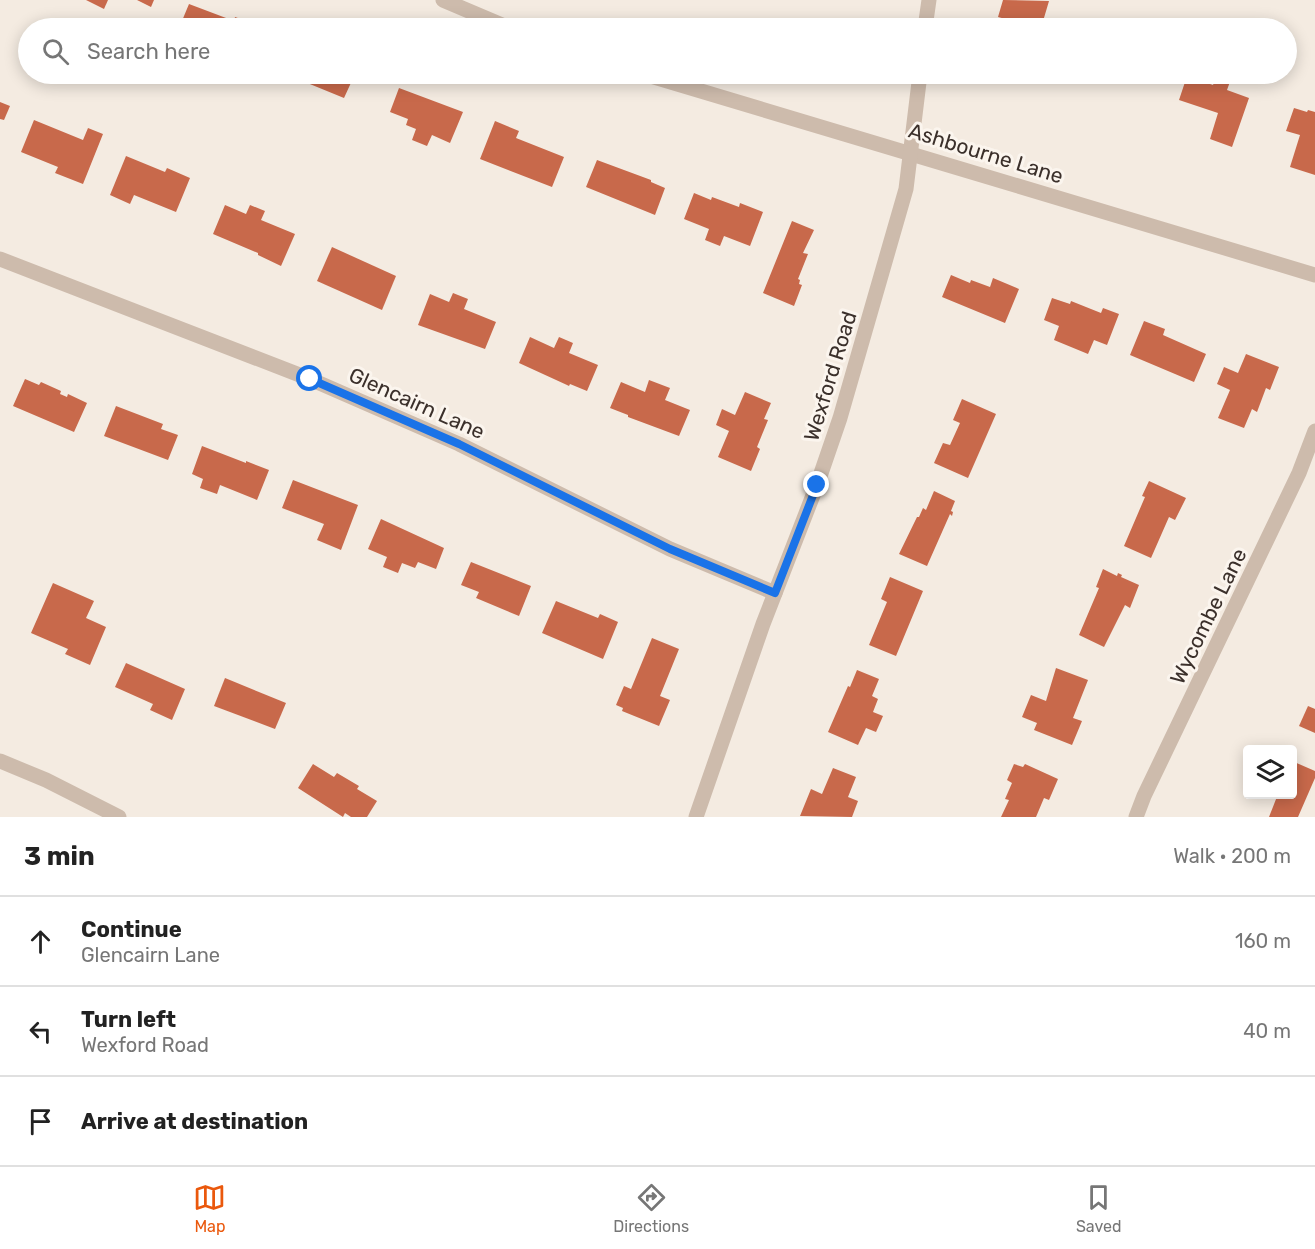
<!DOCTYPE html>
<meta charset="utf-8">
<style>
:root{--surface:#fff;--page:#f2f2f2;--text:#222;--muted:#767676;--line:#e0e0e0;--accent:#ea580c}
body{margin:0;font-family:Rubik,sans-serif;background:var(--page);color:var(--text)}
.controls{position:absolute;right:18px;bottom:18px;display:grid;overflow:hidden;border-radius:6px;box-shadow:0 3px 15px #0003}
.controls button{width:54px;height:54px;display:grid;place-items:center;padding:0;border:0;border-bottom:2px solid var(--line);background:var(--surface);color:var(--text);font:30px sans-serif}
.stop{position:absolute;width:18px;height:18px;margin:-14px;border:4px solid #1a73e8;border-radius:50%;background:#fff}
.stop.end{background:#1a73e8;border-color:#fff;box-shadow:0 2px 6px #0008}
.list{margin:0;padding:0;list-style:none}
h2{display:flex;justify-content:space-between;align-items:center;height:78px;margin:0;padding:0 24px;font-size:26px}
h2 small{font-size:20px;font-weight:400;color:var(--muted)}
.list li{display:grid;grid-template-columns:39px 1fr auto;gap:18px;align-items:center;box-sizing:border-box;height:90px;padding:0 24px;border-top:2px solid var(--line)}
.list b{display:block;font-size:22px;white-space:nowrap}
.list p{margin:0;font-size:20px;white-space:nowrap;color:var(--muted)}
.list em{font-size:20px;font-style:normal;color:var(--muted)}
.icon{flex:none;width:33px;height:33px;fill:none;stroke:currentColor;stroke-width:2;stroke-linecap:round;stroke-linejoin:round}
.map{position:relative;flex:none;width:1315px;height:817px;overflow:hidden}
.search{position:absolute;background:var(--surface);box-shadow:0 3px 15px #0003;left:18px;right:18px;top:18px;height:66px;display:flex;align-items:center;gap:15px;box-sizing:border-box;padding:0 21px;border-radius:33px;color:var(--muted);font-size:22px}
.sheet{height:348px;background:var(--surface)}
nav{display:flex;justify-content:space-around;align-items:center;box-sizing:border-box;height:84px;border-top:2px solid var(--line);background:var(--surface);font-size:16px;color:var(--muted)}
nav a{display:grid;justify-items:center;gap:3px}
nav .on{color:var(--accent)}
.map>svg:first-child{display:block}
.building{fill:#c8694b}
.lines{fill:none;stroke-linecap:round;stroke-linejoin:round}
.street{stroke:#cdbbac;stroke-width:15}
.route{stroke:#1a73e8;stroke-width:8}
.labels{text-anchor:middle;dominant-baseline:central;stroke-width:6;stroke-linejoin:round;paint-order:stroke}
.street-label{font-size:21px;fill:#3b302b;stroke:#fbf5ee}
</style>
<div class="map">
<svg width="1315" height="817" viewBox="0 0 1315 817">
<rect width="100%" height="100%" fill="#f4ebe1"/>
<!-- building -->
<g class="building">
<path d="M86,0H108L104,9Z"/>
<path d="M137,0H154L151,7Z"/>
<path d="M1003,0L1049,1L1041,28H1007L1009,20L998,17Z"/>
<path d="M189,4L234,21L235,17L252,23L250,28H179Z"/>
<path d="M295,74H355L344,98L300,80L302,76Z"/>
<path d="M1217,74L1232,76L1227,90L1249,98L1232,147L1210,139L1218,113L1179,100L1187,76L1213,85Z"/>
<path d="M399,88L463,112L450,143L432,135L427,146L412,140L416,129L406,125L408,119L390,112Z"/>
<path d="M0,102L10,106L4,120L0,119Z"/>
<path d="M1294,108L1307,112L1308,110L1315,112V175L1290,167L1300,135L1286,131Z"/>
<path d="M34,120L83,140L88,128L103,134L83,184L55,173L58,167L21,152Z"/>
<path d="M495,121L519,131L516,138L564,157L552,187L480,159Z"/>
<path d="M126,156L165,172L167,168L190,178L176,212L134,195L130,204L110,195Z"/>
<path d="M597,160L651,180V182L665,188L655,215L586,187Z"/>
<path d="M694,193L711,200L712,197L739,207L740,203L763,212L750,246L724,236L720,246L705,240L709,229L684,219Z"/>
<path d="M225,205L246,214L250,205L265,211L261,220L295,234L281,266L258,255V253L213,234Z"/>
<path d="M792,221L814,230L803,253L808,254L798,279L800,280L799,284L802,285L794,306L763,293Z"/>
<path d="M332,247L396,276L382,310L317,281Z"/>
<path d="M951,275L970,283L971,280L990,287L993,278L1019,289L1005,323L942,297Z"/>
<path d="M453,293L468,299L464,309L496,322L485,349L418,325L430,294L449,302Z"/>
<path d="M1052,298L1070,304L1071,301L1101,313L1103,308L1119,314L1107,345L1094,340L1088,354L1054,340L1059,326L1044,320Z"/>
<path d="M1144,321L1165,329L1163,335L1206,354L1194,382L1130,355Z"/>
<path d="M530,337L554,348L559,337L573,343L569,353L598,365L587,391L570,384L569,386L567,385L519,363Z"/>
<path d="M1246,354L1279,367L1270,390L1266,388L1257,412L1252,409L1244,428L1218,418L1230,390L1217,384L1224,367L1238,373Z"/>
<path d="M25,379L39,385L41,382L61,391L60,394L67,397L68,394L87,403L74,432L13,406Z"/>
<path d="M649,380L670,388L665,400L690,410L679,436L628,417V415L610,408L621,382L645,392Z"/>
<path d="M745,392L771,403L764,419L768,420L757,447L760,449L751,471L718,457L729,431L716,425L722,409L735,415Z"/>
<path d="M962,399L996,414L968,478L934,463L943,443L950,445L960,423L953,420Z"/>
<path d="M116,406L163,424L161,429L178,435L168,460L104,436Z"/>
<path d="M202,446L246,463V461L269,470L257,500L220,485L217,494L200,488L203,479L192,474Z"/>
<path d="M293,480L358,505L341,550L317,540L324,524L282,508Z"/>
<path d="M1149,481L1186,498L1175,520L1169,517L1151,558L1124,546L1145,497L1142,496Z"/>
<path d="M934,491L955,501L951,511L953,512L952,516L950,514L927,566L899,554L917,517H919L923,508L926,510Z"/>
<path d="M381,519L444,548L436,569L418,562L415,568L402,563L398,573L383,567L387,557L368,549Z"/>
<path d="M471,562L531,586L519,616L476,598L479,592L461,585Z"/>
<path d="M1103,569L1117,576L1118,573L1122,575L1121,577L1139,585L1130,608L1125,605L1104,647L1079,635L1099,588L1096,587Z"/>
<path d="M890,577L923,591L896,656L869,645L887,602L881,599Z"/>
<path d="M53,583L94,601L86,618L106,627L90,665L65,654L68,649L31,633Z"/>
<path d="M556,601L598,618L600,614L618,622L603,659L542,633Z"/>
<path d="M652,638L679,649L660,696L670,700L659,726L622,711L623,708L616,705L624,686L631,689Z"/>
<path d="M126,663L185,689L172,720L150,710L153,704L115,687Z"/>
<path d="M1056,668L1088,680L1073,718L1082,721L1072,745L1034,730L1037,723L1022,717L1031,695L1046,701Z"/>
<path d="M857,670L879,679L872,696L878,699L873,712L883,716L876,732L866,728L858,745L828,732L848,686L850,687Z"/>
<path d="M225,678L286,703L275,729L214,706Z"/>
<path d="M1308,706L1315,709V733L1299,726Z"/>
<path d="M1292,761L1315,771V778L1298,817H1269L1278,794H1292Z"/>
<path d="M313,764L334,777L337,773L359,786L357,789L377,801L367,817H351L345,813L343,817L298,788Z"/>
<path d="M1014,764L1023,767L1025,764L1058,779L1049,800L1044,798L1036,817H1001L1009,800L1005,799L1012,783L1007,780Z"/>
<path d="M833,768L856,777L848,797L858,801L852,817L800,816L811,789L822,794Z"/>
</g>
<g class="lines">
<!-- street -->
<g class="street">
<path d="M443,0L509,28"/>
<path d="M925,28L929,0"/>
<path d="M644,74L1315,275"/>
<path d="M0,259L310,379L459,444L670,549L775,593"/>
<path d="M0,761L46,780L119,817"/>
<path d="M696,817L763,624L817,485L840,418L906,189L920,74"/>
<path d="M1136,817L1144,796L1299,473L1315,431"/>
</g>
</g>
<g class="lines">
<!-- route -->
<path class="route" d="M310,379L459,444L670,549L775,593L817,485"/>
</g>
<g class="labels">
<!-- street labels -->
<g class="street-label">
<text transform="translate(986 153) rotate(17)">Ashbourne Lane</text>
<text transform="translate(830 376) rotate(-73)">Wexford Road</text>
<text transform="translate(417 403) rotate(24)">Glencairn Lane</text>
<text transform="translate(1208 616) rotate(-64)">Wycombe Lane</text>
</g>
</g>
</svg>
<div class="controls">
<button><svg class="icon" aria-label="layers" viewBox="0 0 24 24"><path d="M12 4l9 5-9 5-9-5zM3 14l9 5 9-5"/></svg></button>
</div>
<div class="stop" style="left:310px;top:379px"></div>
<div class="stop end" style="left:817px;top:485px"></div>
<div class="search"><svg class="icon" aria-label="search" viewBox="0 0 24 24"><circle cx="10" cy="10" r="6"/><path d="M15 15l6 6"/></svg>Search here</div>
</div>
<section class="sheet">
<h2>3 min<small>Walk · 200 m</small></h2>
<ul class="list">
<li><svg class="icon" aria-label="ahead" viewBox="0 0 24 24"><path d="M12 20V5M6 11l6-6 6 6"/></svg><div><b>Continue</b><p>Glencairn Lane</p></div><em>160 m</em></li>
<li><svg class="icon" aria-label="left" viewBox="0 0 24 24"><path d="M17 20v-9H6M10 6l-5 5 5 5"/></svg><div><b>Turn left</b><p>Wexford Road</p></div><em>40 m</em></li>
<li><svg class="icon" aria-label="arrive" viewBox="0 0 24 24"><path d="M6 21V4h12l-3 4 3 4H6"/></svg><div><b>Arrive at destination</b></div></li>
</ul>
</section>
<nav>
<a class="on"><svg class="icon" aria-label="map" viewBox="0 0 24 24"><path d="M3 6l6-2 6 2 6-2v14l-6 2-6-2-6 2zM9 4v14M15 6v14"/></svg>Map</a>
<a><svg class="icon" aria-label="directions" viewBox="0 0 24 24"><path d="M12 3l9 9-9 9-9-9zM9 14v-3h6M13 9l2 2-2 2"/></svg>Directions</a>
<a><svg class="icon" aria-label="saved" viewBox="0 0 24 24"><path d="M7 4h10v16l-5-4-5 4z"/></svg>Saved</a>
</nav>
